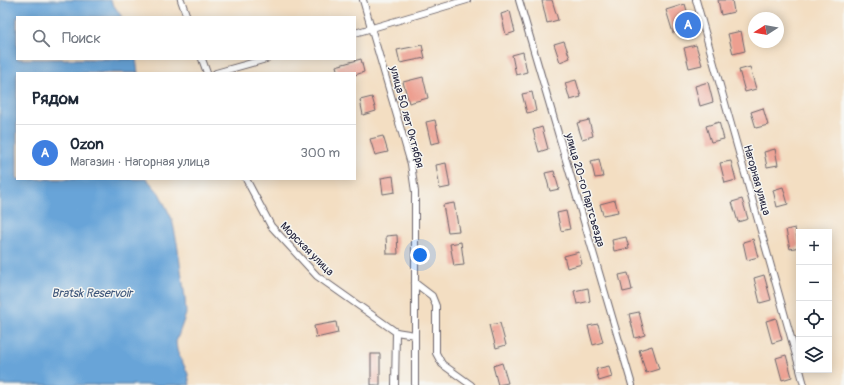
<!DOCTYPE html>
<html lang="ru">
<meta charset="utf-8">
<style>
:root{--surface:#fff;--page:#f2f2f3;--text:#1f2937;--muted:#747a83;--line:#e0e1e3;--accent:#1f6fb2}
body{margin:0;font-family:Pangolin,sans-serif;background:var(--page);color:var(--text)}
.controls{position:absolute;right:12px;bottom:12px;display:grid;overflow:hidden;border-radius:0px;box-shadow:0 2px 10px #0003}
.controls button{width:36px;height:36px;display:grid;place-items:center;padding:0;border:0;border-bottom:1px solid var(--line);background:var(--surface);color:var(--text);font:20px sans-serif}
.compass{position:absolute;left:748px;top:12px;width:36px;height:36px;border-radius:50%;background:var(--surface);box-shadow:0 2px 10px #0003;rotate:259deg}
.you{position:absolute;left:420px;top:255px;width:14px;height:14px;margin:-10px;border:3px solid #fff;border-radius:50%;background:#1a73e8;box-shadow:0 0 0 6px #1a73e833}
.badge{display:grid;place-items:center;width:26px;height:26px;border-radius:50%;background:var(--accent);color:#fff;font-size:13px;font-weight:700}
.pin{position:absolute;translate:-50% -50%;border:2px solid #fff;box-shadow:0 1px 4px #0006}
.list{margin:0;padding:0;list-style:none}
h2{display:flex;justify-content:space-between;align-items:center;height:52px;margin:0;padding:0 16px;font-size:17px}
h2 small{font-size:13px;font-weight:400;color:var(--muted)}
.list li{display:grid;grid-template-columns:26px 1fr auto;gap:12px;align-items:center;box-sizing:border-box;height:56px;padding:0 16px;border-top:1px solid var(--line)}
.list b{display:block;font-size:15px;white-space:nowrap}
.list p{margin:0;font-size:13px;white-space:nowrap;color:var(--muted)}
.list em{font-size:13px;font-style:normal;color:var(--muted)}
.icon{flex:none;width:22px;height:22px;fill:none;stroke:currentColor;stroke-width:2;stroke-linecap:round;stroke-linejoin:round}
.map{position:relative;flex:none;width:844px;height:385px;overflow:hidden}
.search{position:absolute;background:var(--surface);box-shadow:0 2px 10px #0003;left:16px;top:16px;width:340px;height:44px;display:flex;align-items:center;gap:10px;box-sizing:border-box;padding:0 14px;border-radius:0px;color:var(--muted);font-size:15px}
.panel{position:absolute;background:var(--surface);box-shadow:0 2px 10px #0003;left:16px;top:72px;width:340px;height:108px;border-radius:0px}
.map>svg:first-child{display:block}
.water{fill:#67a4d8;stroke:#44638a}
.building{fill:#ed9f90}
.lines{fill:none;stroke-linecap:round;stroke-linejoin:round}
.street-casing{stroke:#6b646a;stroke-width:8}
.street{stroke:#fff;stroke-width:6}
.labels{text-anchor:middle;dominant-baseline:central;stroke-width:3;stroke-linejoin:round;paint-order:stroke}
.street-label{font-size:11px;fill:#22223b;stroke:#f6f6f2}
.water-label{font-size:12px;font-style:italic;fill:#3e567a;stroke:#f6f6f2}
</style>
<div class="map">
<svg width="844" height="385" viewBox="0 0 844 385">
<rect width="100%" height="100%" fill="#f6f6f2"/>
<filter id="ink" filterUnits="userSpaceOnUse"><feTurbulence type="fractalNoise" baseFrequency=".025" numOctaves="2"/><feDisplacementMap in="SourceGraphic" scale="8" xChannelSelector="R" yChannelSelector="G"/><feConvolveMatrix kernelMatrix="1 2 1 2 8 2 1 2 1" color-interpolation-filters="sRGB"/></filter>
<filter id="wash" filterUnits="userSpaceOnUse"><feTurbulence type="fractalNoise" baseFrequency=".012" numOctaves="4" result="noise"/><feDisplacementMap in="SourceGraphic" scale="16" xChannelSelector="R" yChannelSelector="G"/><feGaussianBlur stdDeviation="0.9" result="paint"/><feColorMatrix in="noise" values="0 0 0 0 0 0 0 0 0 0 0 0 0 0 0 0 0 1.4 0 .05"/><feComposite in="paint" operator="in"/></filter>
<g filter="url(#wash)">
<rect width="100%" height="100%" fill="#f3dec2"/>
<!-- water -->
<path class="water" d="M0,0H110L122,17H17V59H136L138,73H17V179H147L159,193L172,219L177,243L185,297L186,314L176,342L177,350L188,374L190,385H0Z"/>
<g id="blocks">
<!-- building -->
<g class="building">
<path d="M546,0H552L558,20L547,23L542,1Z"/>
<path d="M718,0H732L734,12L721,15Z"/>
<path d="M685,4L692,28L673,33L666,10Z"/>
<path d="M510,11L515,32L506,35L501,14Z"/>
<path d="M741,31L745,51L733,54L728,34Z"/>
<path d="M564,41L570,58L560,62L554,44Z"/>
<path d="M422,45L425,58L400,63L397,50Z"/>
<path d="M696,45L702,65L689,68L684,48Z"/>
<path d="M523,52L527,72L516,75L512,55Z"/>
<path d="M361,59L364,72L355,75V73H338L336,66Z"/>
<path d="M750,67L756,89L745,92L739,70Z"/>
<path d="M423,77L428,98L409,103L403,82Z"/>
<path d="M576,80L581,97L570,100L565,83Z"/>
<path d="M708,82L713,102L700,106L695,86Z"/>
<path d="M532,92L536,111L527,113L522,94Z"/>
<path d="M372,97L376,111L363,115L360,100Z"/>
<path d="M763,108L768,125L756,128L751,112Z"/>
<path d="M435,120L440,142L431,144L426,122Z"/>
<path d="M589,120L593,136L582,139L577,123Z"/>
<path d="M719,122L724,139L711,142L706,126Z"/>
<path d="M542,127L548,149L539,152L533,130Z"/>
<path d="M383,136L388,152L375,155L370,139Z"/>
<path d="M775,149L778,165L767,167L764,152Z"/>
<path d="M599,159L603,177L595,178L591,161Z"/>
<path d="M731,161L736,180L725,183L720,163Z"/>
<path d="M446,163L450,187L440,189L436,165Z"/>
<path d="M554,171L559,189L550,191L545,173Z"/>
<path d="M393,176L395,192L383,194L381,178Z"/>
<path d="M783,187L788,204L777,207L773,190Z"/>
<path d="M742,199L748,219L738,222L732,202Z"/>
<path d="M615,200L618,212L603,215L600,204Z"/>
<path d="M454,203L459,231L448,232L443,205Z"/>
<path d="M566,211L570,229L561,231L557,213Z"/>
<path d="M795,228L799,247L790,249L786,230Z"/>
<path d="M397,235L398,254H387L386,236Z"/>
<path d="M626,237L629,248L614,251L612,240Z"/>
<path d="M753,239L758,257L747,260L743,242Z"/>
<path d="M461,242L464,265L454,266L450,244Z"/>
<path d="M579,252L582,264L567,268L564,256Z"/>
<path d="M628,273L632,290L623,292L619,275Z"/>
<path d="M764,275L771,300L760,303L754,278Z"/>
<path d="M588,288L590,301L577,304L574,291Z"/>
<path d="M639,312L645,335L635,338L629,314Z"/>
<path d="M776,318L782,340L772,343L766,321Z"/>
<path d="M336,322L338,333L316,338L314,326Z"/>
<path d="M500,323L506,345L496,348L490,325Z"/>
<path d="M598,324L603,342L593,345L588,326Z"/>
<path d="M652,346L659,369L646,373L639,350Z"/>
<rect x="371" y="354" width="9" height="31"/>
<path d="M786,355L792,377L782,380L776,358Z"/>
<path d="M502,363L508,383L498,385L493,366Z"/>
<path d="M609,366L612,377L599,381L596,369Z"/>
</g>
</g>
</g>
<g filter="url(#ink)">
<use href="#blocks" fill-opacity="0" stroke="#6b646a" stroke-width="1"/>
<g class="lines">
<defs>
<g id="street">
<path d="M181,0L187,17"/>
<path d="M363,0L411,164L415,192V385"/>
<path d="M519,0L632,385"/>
<path d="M696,0L799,366"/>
<path d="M355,33L467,0"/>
<path d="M202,59L207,73"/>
<path d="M216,73L266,59"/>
<path d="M246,179L271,226L317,276L396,332L415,335"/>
<path d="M415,283L432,296L436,306V353L442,364L471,385"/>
<path d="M800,370L804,385"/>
<path d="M395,385L396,332"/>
</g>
</defs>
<!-- street casing -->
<use href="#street" class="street-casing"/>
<!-- street -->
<use href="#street" class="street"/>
</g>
</g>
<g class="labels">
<!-- street labels -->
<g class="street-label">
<text transform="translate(407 117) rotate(75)">улица 50 лет Октября</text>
<text transform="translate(757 180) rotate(74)">Нагорная улица</text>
<text transform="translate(585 190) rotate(74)">улица 20-го Партсъезда</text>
<text transform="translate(307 249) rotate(45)">Морская улица</text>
</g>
<!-- water labels -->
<g class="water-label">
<text x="92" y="293">Bratsk Reservoir</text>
</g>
</g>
</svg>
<div class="controls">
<button>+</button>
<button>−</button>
<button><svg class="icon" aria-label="locate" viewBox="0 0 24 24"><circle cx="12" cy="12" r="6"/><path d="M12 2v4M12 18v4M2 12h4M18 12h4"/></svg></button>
<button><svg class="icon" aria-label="layers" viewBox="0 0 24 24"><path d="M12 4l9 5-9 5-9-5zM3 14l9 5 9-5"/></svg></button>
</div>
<svg class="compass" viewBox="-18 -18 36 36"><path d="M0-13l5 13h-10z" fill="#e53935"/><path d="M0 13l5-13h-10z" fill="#747a83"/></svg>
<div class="you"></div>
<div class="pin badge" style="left:688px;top:25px;background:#3f7fe0">A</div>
<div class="search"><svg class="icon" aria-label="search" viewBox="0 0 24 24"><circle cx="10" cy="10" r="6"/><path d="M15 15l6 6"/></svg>Поиск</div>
<section class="panel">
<h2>Рядом<small></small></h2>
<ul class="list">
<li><span class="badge" style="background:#3f7fe0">A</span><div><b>Ozon</b><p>Магазин · Нагорная улица</p></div><em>300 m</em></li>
</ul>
</section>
</div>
